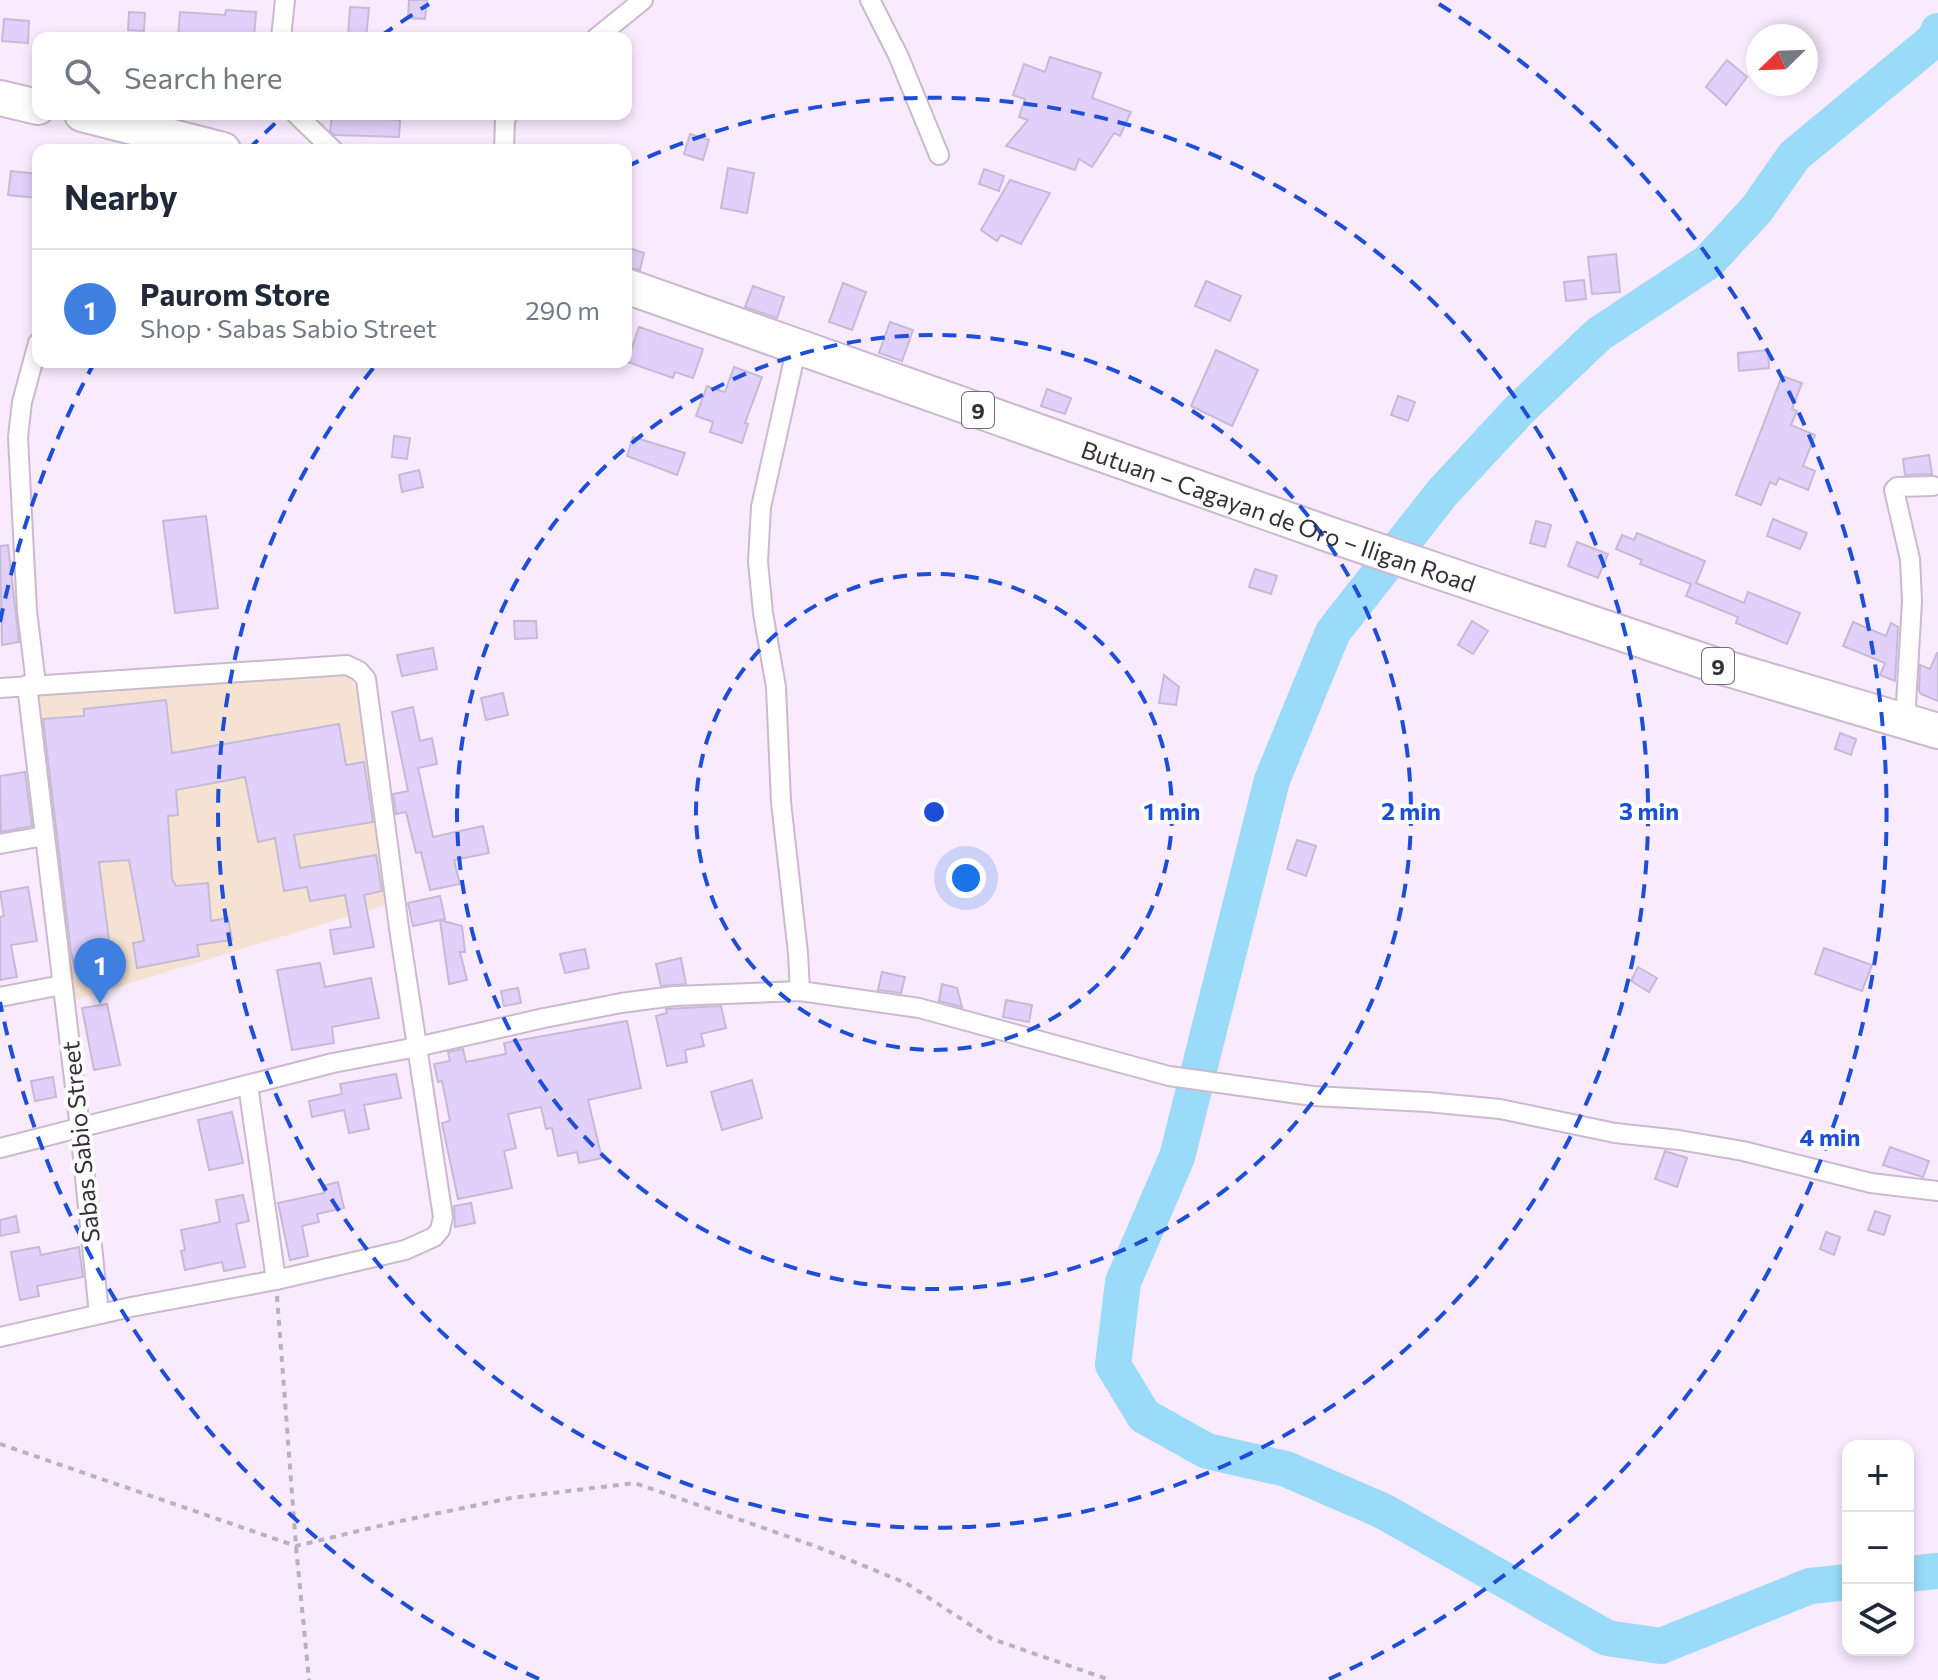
<!DOCTYPE html>
<meta charset="utf-8">
<style>
:root{--surface:#fff;--page:#f6f6f7;--text:#1f2937;--muted:#747a83;--line:#e0e1e3;--accent:#0b8043}
body{margin:0;font-family:Commissioner,sans-serif;background:var(--page);color:var(--text)}
.controls{position:absolute;right:24px;bottom:24px;display:grid;overflow:hidden;border-radius:16px;box-shadow:0 4px 12px #0003}
.controls button{width:72px;height:72px;display:grid;place-items:center;padding:0;border:0;border-bottom:2px solid var(--line);background:var(--surface);color:var(--text);font:40px sans-serif}
.compass{position:absolute;left:1746px;top:24px;width:72px;height:72px;border-radius:50%;background:var(--surface);box-shadow:0 4px 12px #0003;rotate:247deg}
.you{position:absolute;left:966px;top:878px;width:28px;height:28px;margin:-20px;border:6px solid #fff;border-radius:50%;background:#1a73e8;box-shadow:0 0 0 12px #1a73e833}
.badge{display:grid;place-items:center;width:52px;height:52px;border-radius:50%;background:var(--accent);color:#fff;font-size:26px;font-weight:700}
.pin{position:absolute;translate:-50% -66px;filter:drop-shadow(0 2px 4px #0008)}
.pin::after{content:'';position:absolute;top:42px;width:28px;height:24px;background:inherit;clip-path:polygon(0 0,100% 0,50% 100%)}
.list{margin:0;padding:0;list-style:none}
h2{display:flex;justify-content:space-between;align-items:center;height:104px;margin:0;padding:0 32px;font-size:34px}
h2 small{font-size:26px;font-weight:400;color:var(--muted)}
.list li{display:grid;grid-template-columns:52px 1fr auto;gap:24px;align-items:center;box-sizing:border-box;height:120px;padding:0 32px;border-top:2px solid var(--line)}
.list b{display:block;font-size:30px;white-space:nowrap}
.list p{margin:0;font-size:26px;white-space:nowrap;color:var(--muted)}
.list em{font-size:26px;font-style:normal;color:var(--muted)}
.icon{flex:none;width:44px;height:44px;fill:none;stroke:currentColor;stroke-width:2;stroke-linecap:round;stroke-linejoin:round}
.map{position:relative;flex:none;width:1938px;height:1680px;overflow:hidden}
.search{position:absolute;background:var(--surface);box-shadow:0 4px 12px #0003;left:32px;top:32px;width:600px;height:88px;display:flex;align-items:center;gap:20px;box-sizing:border-box;padding:0 28px;border-radius:16px;color:var(--muted);font-size:30px}
.panel{position:absolute;background:var(--surface);box-shadow:0 4px 12px #0003;left:32px;top:144px;width:600px;height:224px;border-radius:16px}
.map>svg:first-child{display:block}
.education{fill:#f5e2d2}
.lines{fill:none;stroke-linecap:round;stroke-linejoin:round}
.river{stroke:#9adbf9;stroke-width:36}
.building{fill:#e1d0f9;stroke:#c6bbd6;stroke-width:2}
.street-casing{stroke:#ccb9d0;stroke-width:22}
.highway-casing{stroke:#ccb9d0;stroke-width:38}
.path{stroke:#bcafbf;stroke-width:4;stroke-dasharray:6 6;stroke-linecap:butt}
.street{stroke:#fff;stroke-width:18}
.highway{stroke:#fff;stroke-width:34}
.ring{fill:none;stroke:#1d4ed8;stroke-width:4;stroke-dasharray:14 10}
.labels{text-anchor:middle;dominant-baseline:central;stroke-width:8;stroke-linejoin:round;paint-order:stroke}
.shield{fill:#fdfdfd;stroke:#726d73;stroke-width:2}
.shield-label{font-size:22px;font-weight:bold;fill:#372f38}
.street-label{font-size:24px;fill:#372f38;stroke:#fdfdfd}
.centre{fill:#1d4ed8;stroke:#fdfdfd;stroke-width:4}
.ring-label{font-size:24px;text-anchor:middle;font-weight:bold;fill:#1d4ed8;stroke:#fdfdfd;stroke-width:8;stroke-linejoin:round;paint-order:stroke}
</style>
<div class="map">
<svg width="1938" height="1680" viewBox="0 0 1938 1680">
<rect width="100%" height="100%" fill="#f9eafd"/>
<!-- education -->
<path class="education" d="M348,674L360,696L385,905L69,1002L35,693Z"/>
<g class="lines">
<!-- river -->
<g class="river">
<path d="M1908,1574L1938,1571"/>
<path d="M1848,1582L1810,1586L1661,1646L1607,1638L1383,1511L1286,1469L1207,1451L1144,1416L1113,1365L1123,1282L1177,1157L1272,780L1333,632L1442,493L1521,408L1599,334L1708,262L1757,209L1794,156L1935,39L1938,31"/>
</g>
</g>
<!-- building -->
<g class="building">
<path d="M409,0H427L425,19L408,18Z"/>
<path d="M350,7L369,8L366,38H348Z"/>
<path d="M226,10L256,12L254,38H178L180,12L225,15Z"/>
<path d="M129,12L145,13L144,31L128,30Z"/>
<path d="M4,19L29,21L28,43L2,41Z"/>
<path d="M1050,57L1101,73L1092,98L1131,112L1120,136L1114,133L1092,167L1079,159L1075,170L1006,146L1028,120L1019,117L1025,99L1013,95L1024,64L1045,72Z"/>
<path d="M1727,60L1747,77L1726,105L1706,87Z"/>
<path d="M332,114H369V118L400,120L399,137L335,135L330,131Z"/>
<path d="M690,134L709,140L703,160L684,154Z"/>
<path d="M728,168L754,173L747,213L721,208Z"/>
<path d="M984,169L1004,176L999,191L979,184Z"/>
<path d="M11,171L38,174V198L8,195Z"/>
<path d="M1010,180L1050,193L1021,244L1001,235L997,241L981,230Z"/>
<path d="M626,247L644,253L640,270L626,267Z"/>
<path d="M1616,254L1620,292L1592,294L1588,257Z"/>
<path d="M1584,280L1586,299L1566,301L1564,282Z"/>
<path d="M1206,281L1241,296L1230,321L1195,306Z"/>
<path d="M843,283L866,292L852,330L829,322Z"/>
<path d="M753,286L784,297L777,318L745,307Z"/>
<path d="M890,322L913,330L902,361L879,353Z"/>
<path d="M639,327L703,349L693,378L675,372L673,378L627,362Z"/>
<path d="M1216,350L1258,370L1232,426L1191,406Z"/>
<path d="M1768,350L1769,368L1739,371L1738,353Z"/>
<path d="M734,367L762,377L745,423L748,424L742,443L710,432L713,422L696,416L707,386L725,392Z"/>
<path d="M1782,376L1802,383L1792,409L1797,411L1791,425L1815,435L1803,466L1815,471L1808,490L1779,478L1776,485L1770,482L1761,505L1736,495Z"/>
<path d="M1047,389L1071,398L1065,414L1041,406Z"/>
<path d="M1398,396L1415,402L1408,421L1391,415Z"/>
<path d="M394,436L410,438L407,459L392,457Z"/>
<path d="M633,437L685,453L677,475L627,456Z"/>
<path d="M1929,455L1932,474L1905,475L1903,459Z"/>
<path d="M419,470L423,487L402,492L399,475Z"/>
<path d="M206,516L218,608L175,613L163,521Z"/>
<path d="M1773,519L1807,533L1800,549L1767,536Z"/>
<path d="M1536,521L1551,525L1545,547L1530,543Z"/>
<path d="M1637,533L1705,561L1696,583L1744,603L1748,592L1800,613L1787,644L1736,623L1738,617L1686,596L1691,584L1640,564L1642,560L1616,549L1622,535L1634,540Z"/>
<path d="M1577,542L1608,554L1598,578L1568,566Z"/>
<path d="M8,545L19,642L2,645L0,546Z"/>
<path d="M1255,569L1277,576L1271,594L1249,587Z"/>
<path d="M514,621H536L537,638L515,639Z"/>
<path d="M1472,621L1488,631L1473,654L1458,645Z"/>
<path d="M1853,622L1886,636L1891,623L1898,627L1895,681L1880,675L1885,663L1843,646Z"/>
<path d="M433,648L437,669L402,676L397,655Z"/>
<path d="M1937,653H1938V701L1921,694L1919,691L1920,665L1930,669Z"/>
<path d="M1164,675L1179,687L1176,705L1159,703Z"/>
<path d="M503,693L508,715L486,720L481,698Z"/>
<path d="M166,700L172,753L339,724L346,765L364,762L373,822L294,835L300,868L376,855L382,891L364,895L374,947L334,954L330,930L351,927L345,895L310,901L307,887L284,891L275,838L258,842L245,777L176,790L178,815L168,816L172,879L176,886L208,883L211,921L228,918L232,940L197,945L199,956L137,968L133,943L144,941L129,860L99,862L110,949L99,950L103,967L76,972L71,953L43,719L84,716V709Z"/>
<path d="M413,707L420,741L432,738L437,764L418,768L433,837L483,826L489,853L454,860L460,884L430,890L421,852L416,853L406,812L396,814L393,794L408,791L392,712Z"/>
<path d="M1840,733L1856,739L1851,755L1835,749Z"/>
<path d="M25,772L32,826L1,832L0,776Z"/>
<path d="M1297,840L1316,846L1306,876L1287,869Z"/>
<path d="M28,887L37,941L11,945L17,977L0,980V917L4,916L0,892Z"/>
<path d="M440,896L445,919L413,926L408,903Z"/>
<path d="M440,920L462,926L465,952H460L467,980L449,984Z"/>
<path d="M1824,948L1872,965L1862,991L1815,974Z"/>
<path d="M585,949L589,968L565,973L560,954Z"/>
<path d="M681,958L686,984L661,986L656,964Z"/>
<path d="M320,963L325,987L371,978L379,1018L332,1027L334,1043L292,1050L277,970Z"/>
<path d="M1638,967L1657,978L1649,992L1631,981Z"/>
<path d="M882,972L905,977L901,993L878,990Z"/>
<path d="M942,984L957,988L962,1007L939,1001Z"/>
<path d="M518,988L521,1003L504,1006L501,991Z"/>
<path d="M1006,1000L1032,1005L1029,1022L1003,1017Z"/>
<path d="M107,1004L120,1065L94,1070L82,1008Z"/>
<path d="M721,1006L726,1028L701,1034L704,1046L685,1050L687,1062L667,1066L656,1016L667,1013L666,1009Z"/>
<path d="M627,1021L641,1088L588,1100L602,1158L579,1163L577,1152L558,1156L552,1128L546,1129L541,1107L508,1114L516,1148L504,1151L512,1188L458,1199L442,1123L450,1121L442,1081L438,1082L434,1064L450,1061L448,1052L463,1049L466,1062L506,1054L504,1043Z"/>
<path d="M396,1074L401,1098L364,1105L369,1129L349,1133L344,1110L312,1117L309,1101L342,1094L340,1084Z"/>
<path d="M53,1077L56,1097L35,1101L31,1081Z"/>
<path d="M752,1080L762,1118L722,1130L711,1092Z"/>
<path d="M232,1112L243,1163L209,1170L198,1120Z"/>
<path d="M1890,1147L1929,1161L1923,1177L1883,1165Z"/>
<path d="M1665,1151L1687,1158L1677,1187L1655,1179Z"/>
<path d="M338,1182L344,1208L317,1214L319,1222L302,1226L308,1256L290,1260L278,1203L324,1193L322,1186Z"/>
<path d="M243,1195L249,1221L236,1224L245,1267L224,1271L222,1262L185,1270L181,1251L185,1250L181,1230L220,1222L216,1200Z"/>
<path d="M471,1203L475,1223L455,1227L454,1206Z"/>
<path d="M1875,1211L1890,1216L1884,1235L1868,1230Z"/>
<path d="M16,1216L19,1232L0,1236V1220Z"/>
<path d="M1826,1232L1840,1237L1834,1255L1820,1249Z"/>
<path d="M39,1247L41,1255L79,1247L83,1277L37,1286L39,1296L20,1300L11,1252Z"/>
</g>
<g class="lines">
<defs>
<g id="street">
<path d="M870,0L898,55L939,155"/>
<path d="M281,38L285,0"/>
<path d="M596,38L643,0"/>
<path d="M296,114L333,150"/>
<path d="M504,150L505,120L508,114"/>
<path d="M797,346L761,507L758,562L763,613L776,687L781,802L798,953L800,991"/>
<path d="M36,684L27,611L18,437L22,402L38,343"/>
<path d="M27,685L80,1129L99,1314"/>
<path d="M0,688L347,665L359,671L366,679L399,928L443,1217L440,1230L434,1237L405,1250L276,1280L131,1307L0,1337"/>
<path d="M1905,721L1912,601L1910,559L1894,490L1897,487L1933,486"/>
<path d="M0,844L44,836"/>
<path d="M0,997L62,985"/>
<path d="M248,1085L276,1280"/>
<path d="M0,1148L333,1063L417,1047L544,1018L621,1003L674,996L800,991L919,1008L1169,1076L1313,1096L1427,1102L1500,1109L1615,1133L1679,1140L1743,1151L1871,1183L1938,1191"/>
</g>
<g id="highway">
<path d="M0,98L38,107"/>
<path d="M82,114L223,150"/>
<path id="s1" d="M626,286L1331,535L1712,664L1938,731"/>
</g>
</defs>
<!-- street casing -->
<use href="#street" class="street-casing"/>
<!-- highway casing -->
<use href="#highway" class="highway-casing"/>
<!-- path -->
<g class="path">
<path d="M277,1296L296,1546L309,1680"/>
<path d="M0,1444L296,1546L396,1522L511,1498L635,1483L815,1546L906,1583L992,1639L1110,1680"/>
</g>
<!-- street -->
<use href="#street" class="street"/>
<!-- highway -->
<use href="#highway" class="highway"/>
</g>
<!-- distance rings -->
<g class="ring">
<circle cx="934" cy="812" r="238"/>
<circle cx="934" cy="812" r="477"/>
<path d="M626 167A715 715 0 1 1 378 362"/>
<path d="M539 1679A953 953 0 0 1 0 1002M0 622A953 953 0 0 1 93 365M248 150A953 953 0 0 1 284 115M381 36A953 953 0 0 1 429 4M1439 4A953 953 0 0 1 1329 1679"/>
</g>
<g class="labels">
<!-- shield labels -->
<g class="shield">
<rect x="962" y="392" width="32" height="36" rx="6"/>
<rect x="1702" y="648" width="32" height="36" rx="6"/>
</g>
<g class="shield-label">
<text x="978" y="410">9</text>
<text x="1718" y="666">9</text>
</g>
<!-- street labels -->
<g class="street-label">
<text stroke="none"><textPath href="#s1" startOffset="692">Butuan – Cagayan de Oro – Iligan Road</textPath></text>
<text transform="translate(80 1142) rotate(-96)">Sabas Sabio Street</text>
</g>
</g>
<circle cx="934" cy="812" r="12" class="centre"/>
<g class="ring-label">
<text x="1172" y="820">1 min</text>
<text x="1411" y="820">2 min</text>
<text x="1649" y="820">3 min</text>
<text x="1830" y="1146">4 min</text>
</g>
</svg>
<div class="controls">
<button>+</button>
<button>−</button>
<button><svg class="icon" aria-label="layers" viewBox="0 0 24 24"><path d="M12 4l9 5-9 5-9-5zM3 14l9 5 9-5"/></svg></button>
</div>
<svg class="compass" viewBox="-18 -18 36 36"><path d="M0-13l5 13h-10z" fill="#e53935"/><path d="M0 13l5-13h-10z" fill="#747a83"/></svg>
<div class="you"></div>
<div class="pin badge" style="left:100px;top:1004px;background:#3f7fe0">1</div>
<div class="search"><svg class="icon" aria-label="search" viewBox="0 0 24 24"><circle cx="10" cy="10" r="6"/><path d="M15 15l6 6"/></svg>Search here</div>
<section class="panel">
<h2>Nearby<small></small></h2>
<ul class="list">
<li><span class="badge" style="background:#3f7fe0">1</span><div><b>Paurom Store</b><p>Shop · Sabas Sabio Street</p></div><em>290 m</em></li>
</ul>
</section>
</div>
